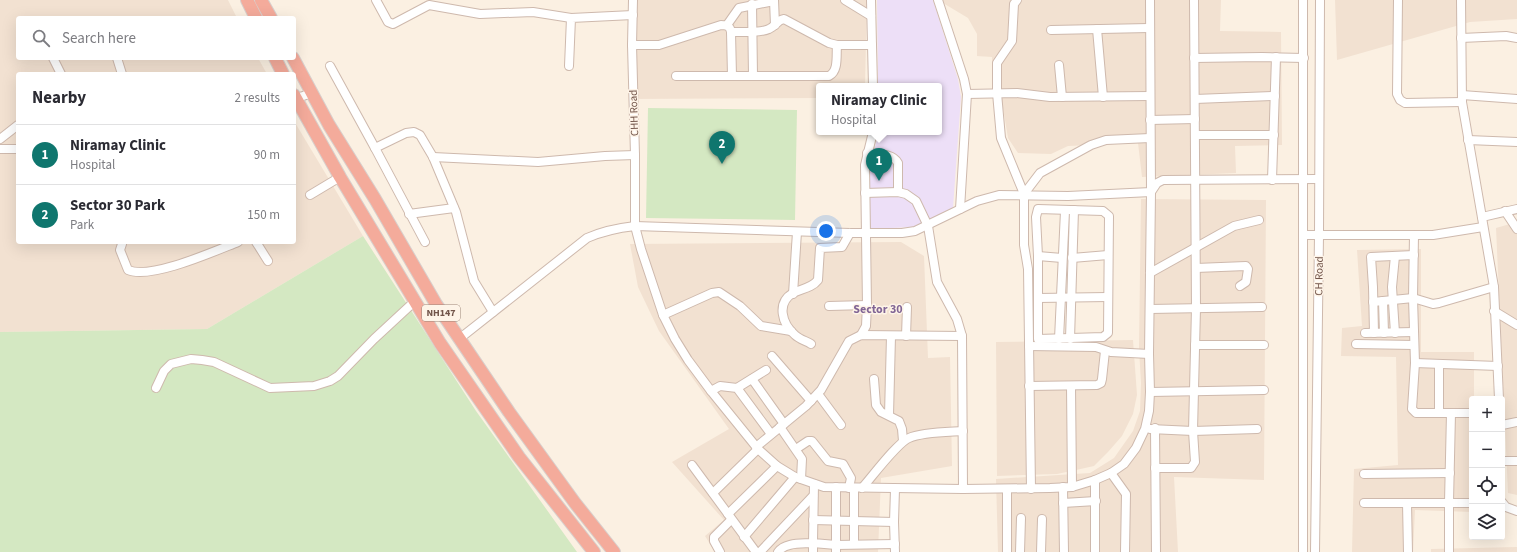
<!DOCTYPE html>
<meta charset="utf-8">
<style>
:root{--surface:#fff;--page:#f7f7f7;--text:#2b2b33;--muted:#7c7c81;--line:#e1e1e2;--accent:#0f766e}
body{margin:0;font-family:"Source Sans 3",sans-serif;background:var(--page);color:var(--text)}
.controls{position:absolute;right:12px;bottom:12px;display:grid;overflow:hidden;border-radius:4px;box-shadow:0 4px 16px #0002}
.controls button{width:36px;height:36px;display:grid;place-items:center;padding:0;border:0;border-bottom:1px solid var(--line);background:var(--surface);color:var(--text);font:20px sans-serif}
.you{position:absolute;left:826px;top:231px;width:14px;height:14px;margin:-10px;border:3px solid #fff;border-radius:50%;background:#1a73e8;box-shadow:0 0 0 6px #1a73e833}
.badge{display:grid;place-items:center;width:26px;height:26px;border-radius:50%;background:var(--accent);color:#fff;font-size:13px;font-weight:700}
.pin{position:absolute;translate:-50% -33px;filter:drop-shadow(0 1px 2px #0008)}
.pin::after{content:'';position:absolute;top:21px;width:14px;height:12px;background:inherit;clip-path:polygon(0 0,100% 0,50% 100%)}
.popup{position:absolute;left:816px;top:83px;width:126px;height:52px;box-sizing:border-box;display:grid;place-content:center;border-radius:4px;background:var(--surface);filter:drop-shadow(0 1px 3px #0005);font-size:13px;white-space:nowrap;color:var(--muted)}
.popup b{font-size:15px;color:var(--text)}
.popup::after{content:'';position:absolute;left:50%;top:100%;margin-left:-8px;border:8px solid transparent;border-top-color:var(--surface)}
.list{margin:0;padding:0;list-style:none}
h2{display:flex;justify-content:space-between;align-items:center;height:52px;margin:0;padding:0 16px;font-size:17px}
h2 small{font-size:13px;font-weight:400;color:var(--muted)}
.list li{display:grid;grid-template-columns:26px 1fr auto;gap:12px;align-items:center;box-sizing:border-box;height:60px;padding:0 16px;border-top:1px solid var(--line)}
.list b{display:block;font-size:15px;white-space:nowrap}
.list p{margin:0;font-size:13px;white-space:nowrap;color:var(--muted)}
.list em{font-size:13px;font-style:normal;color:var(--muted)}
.icon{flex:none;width:22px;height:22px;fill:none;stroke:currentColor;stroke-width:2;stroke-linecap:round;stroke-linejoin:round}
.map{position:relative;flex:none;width:1517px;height:552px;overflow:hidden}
.search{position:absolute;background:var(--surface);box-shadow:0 4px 16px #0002;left:16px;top:16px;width:280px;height:44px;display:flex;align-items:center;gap:10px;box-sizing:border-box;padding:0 14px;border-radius:4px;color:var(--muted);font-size:15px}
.panel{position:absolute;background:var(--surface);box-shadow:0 4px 16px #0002;left:16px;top:72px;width:280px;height:172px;border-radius:4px}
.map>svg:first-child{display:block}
.residential{fill:#f2e1d1}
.education{fill:#eddff7}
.green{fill:#d4e8c2}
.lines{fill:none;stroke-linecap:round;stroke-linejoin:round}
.minor-casing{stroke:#ceb9ad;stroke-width:10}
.highway-casing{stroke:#d8cfcc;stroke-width:14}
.minor{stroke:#fff;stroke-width:8}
.highway{stroke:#f4ab9b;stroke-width:12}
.labels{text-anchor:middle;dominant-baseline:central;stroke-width:3;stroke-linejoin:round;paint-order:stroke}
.shield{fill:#fef4e8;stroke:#9c8579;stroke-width:1}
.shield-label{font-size:10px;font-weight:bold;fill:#72554a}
.street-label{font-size:11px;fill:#72554a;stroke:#fef4e8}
.neighbourhood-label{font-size:12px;font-weight:bold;fill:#816595;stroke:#fef4e8}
</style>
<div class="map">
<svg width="1517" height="552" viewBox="0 0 1517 552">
<rect width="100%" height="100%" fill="#fbf0e2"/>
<!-- residential -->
<g class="residential">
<path d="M0,0H228L237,18H18V58H258L267,74H18V242H294V121L363,236L207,329L0,332Z"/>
<path d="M628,0H867L865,86H819V98L629,99Z"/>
<path d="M943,0H1221L1220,31L1281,32L1282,145L1235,146L1236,173L1142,177L1138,143L1068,146L1051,154L1018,153L1008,138L1003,108L992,74V57L977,56V34L968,18L943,3Z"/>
<path d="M1335,0H1517V19L1470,22L1337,60Z"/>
<path d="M1141,199L1266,200L1264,480L1174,477L1178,552H998L996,479L1090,473L1114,458L1133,431L1140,411L1141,383L1139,349Z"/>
<path d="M1517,222V495L1508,493L1496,228Z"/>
<path d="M901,242L924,256L928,358L950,357L952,466L881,478L878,552H715L705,536L724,520L672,462L729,429L659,331L638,287L630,244Z"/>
<path d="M1421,249V352H1474V399H1472V512L1415,510L1413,552H1352L1354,469L1398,465L1396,357L1341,356L1342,328L1362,326L1357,250Z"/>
<path d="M1133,340L1137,395L1133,414L1122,436L1108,452L1094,466L1076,470L1057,474L997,476L996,342Z"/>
<path d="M1517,547V552H1431V549Z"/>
</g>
<!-- education -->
<path class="education" d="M877,0H933L958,79L961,97L953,208L914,227L870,229V165L879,132H939V86H878Z"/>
<!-- green -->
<g class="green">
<path d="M648,108L797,110L795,220L646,218Z"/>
<path d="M363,236L476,411L577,552H0V332L207,329Z"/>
</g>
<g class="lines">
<defs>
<g id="minor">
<path d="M376,0L388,22L393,24L429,5L480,14L533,12L571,18"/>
<path d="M633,0L632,45L635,155V226L641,249L663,315L675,339L688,360L711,391L758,449L777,466L795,477L824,487L963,489L1050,488L1072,487L1095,480L1111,473L1124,464L1136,448L1145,429L1149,411L1150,392L1149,354L1151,192L1150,0"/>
<path d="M774,0L775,25"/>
<path d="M845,0L871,16"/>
<path d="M938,0L964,79L967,94L960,209"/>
<path d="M1017,0L1014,4L1012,41L997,63V93L1001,138L1024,194V245L1028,269L1031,489"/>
<path d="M1398,0L1397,94L1400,100L1405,103L1462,102"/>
<path d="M1461,0L1462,102L1494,287L1499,399"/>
<path d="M752,4L753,76"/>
<path d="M727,25L739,8L774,1"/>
<path d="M1097,29L1103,97"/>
<path d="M1051,30L1149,28"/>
<path d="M731,32C741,32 761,33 769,29C776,26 777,20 784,19L829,43L837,45"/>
<path d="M1461,38L1506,36L1517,38"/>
<path d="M632,45H659L721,25C727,25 730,26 731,32L732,76H829C839,71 836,55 837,45H872L871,0"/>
<path d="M872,45L873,86"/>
<path d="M53,58L61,74"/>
<path d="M117,58L122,74"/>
<path d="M1194,58L1262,57L1304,58"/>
<path d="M1059,65L1062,97"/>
<path d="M330,66L375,148"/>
<path d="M569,66L571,18L633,15"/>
<path d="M676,76H732"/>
<path d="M967,94L1017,93L1050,97L1150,96"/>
<path d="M1462,95L1517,99"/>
<path d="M294,99L312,93"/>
<path d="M1195,99L1275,96"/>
<path d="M1150,120L1195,119"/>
<path d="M1195,135H1274"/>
<path d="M0,139L18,125"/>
<path d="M1468,140L1517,142"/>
<path d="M0,149H18"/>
<path d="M867,153C877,154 893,153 898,163V192"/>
<path d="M433,157L538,162L605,156L635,155"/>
<path d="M1272,180L1276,57"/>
<path d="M865,193L898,192L906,194L916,201L928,226L937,282L957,319L962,336L963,489"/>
<path d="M1024,194L1040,173L1091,145L1106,140L1150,138"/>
<path d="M310,195L340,177"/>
<path d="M1038,209L1103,211L1109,216L1108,333L1103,337L1038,339V256L1036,217Z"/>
<path d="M1505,211L1517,229"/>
<path d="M409,214L454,208"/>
<path d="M1482,217L1517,209"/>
<path d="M1304,235H1433L1483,227"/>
<path d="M1414,235L1413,298L1415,363L1412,409L1416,413H1472"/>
<path d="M121,242L122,244L120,250L128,270C150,280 215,251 238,242"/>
<path d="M256,242L268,261"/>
<path d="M425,242L375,148L406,133L414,132L420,135L433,157L456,212L474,281L493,312"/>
<path d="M1038,256L1062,258"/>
<path d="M1072,258L1108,255"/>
<path d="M1196,268L1246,266L1248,269L1246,282L1240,286"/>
<path d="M1150,273L1234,226L1259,220"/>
<path d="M793,294L797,232"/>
<path d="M1038,298L1108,297"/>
<path d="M1383,301L1384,333"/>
<path d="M1373,302L1413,298L1433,304L1439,303L1494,287"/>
<path d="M829,306L867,305"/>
<path d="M1150,309L1262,307"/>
<path d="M1494,311L1517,325"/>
<path d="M663,315L712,293L719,292L740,306L761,326L791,331"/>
<path d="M1365,333L1414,332"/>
<path d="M1374,333L1373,287L1371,257L1414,255"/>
<path d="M1395,333L1392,287L1395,256"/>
<path d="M861,335L866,326L867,305L865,165L873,132"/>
<path d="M906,336L907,307"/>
<path d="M459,339L587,238C603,231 617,228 635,226L850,233H902L915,231L977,201L999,195L1068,196L1151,192L1157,183L1163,180L1319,179"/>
<path d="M1059,339L1065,211"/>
<path d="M1070,339L1074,210"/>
<path d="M811,344C806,341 799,339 795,335C782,324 776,303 793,293C801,289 812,288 818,280L820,248L842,247L850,233"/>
<path d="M1356,344L1414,345"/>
<path d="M1195,345H1264"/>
<path d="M1029,346L1096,347L1111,352L1149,354"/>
<path d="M772,356L811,401"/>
<path d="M1415,363L1498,366"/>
<path d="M1439,364V413"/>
<path d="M752,379L784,424"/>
<path d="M874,379L876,405L881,412L899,421L902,429L903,441"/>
<path d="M1029,386L1097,385L1101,383L1102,379L1105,351"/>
<path d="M1071,386L1072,487"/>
<path d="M156,388L164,371L171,364L191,359L202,360L214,362L270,388L314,386L330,381L338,376L374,339L414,302"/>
<path d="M737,388L766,370"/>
<path d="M711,391L720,386L737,388L771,434"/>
<path d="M1150,392L1264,390"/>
<path d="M818,394L841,425"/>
<path d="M889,415L891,336"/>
<path d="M1502,425L1517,422"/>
<path d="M780,427L802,459L801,479"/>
<path d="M1155,428L1156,552"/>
<path d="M1150,429L1193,431L1257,429"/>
<path d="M756,447L806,406L821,390L849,341L861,335L962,336"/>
<path d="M796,449L808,441H812L828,461L843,464L851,478L849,488"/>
<path d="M1502,461H1517"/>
<path d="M692,465L756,552"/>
<path d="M1155,468H1191L1195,462L1193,431L1196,308L1194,0"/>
<path d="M1111,473L1126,494L1125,552"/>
<path d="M1364,474L1450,473"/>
<path d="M1095,480V552"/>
<path d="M814,484L813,543L836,545L895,544"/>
<path d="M836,487V552"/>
<path d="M1063,487L1064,552"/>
<path d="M854,488V544"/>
<path d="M862,488C872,477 897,443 909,438C922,432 948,432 963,431"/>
<path d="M1007,489V552"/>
<path d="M713,493L758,449"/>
<path d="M1502,502L1506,507L1517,511"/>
<path d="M1063,503L1096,501"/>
<path d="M1364,503H1472"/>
<path d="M1407,503L1408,552"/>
<path d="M728,514L777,466"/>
<path d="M813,520L894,522"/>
<path d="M744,537L795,477"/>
<path d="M720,552L714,541V537L731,520"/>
<path d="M760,552L813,496"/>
<path d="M778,552C785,542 802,544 813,543V552"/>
<path d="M895,552L894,522L895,489"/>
<path d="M1020,552L1021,518"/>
<path d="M1041,552L1042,519"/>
<path d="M1303,552V0"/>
<path d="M1315,552L1319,235L1320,0"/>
<path d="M1449,552V502L1451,413"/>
</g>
<g id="highway">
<path d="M247,0L256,18"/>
<path d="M261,0L271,18"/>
<path d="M275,58L283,74"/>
<path d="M293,58L329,125L375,199L436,304L509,412L575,503L614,552"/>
<path d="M294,95L340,177L440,343L519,457L594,552"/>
</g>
</defs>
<!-- minor casing -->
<use href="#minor" class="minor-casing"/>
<!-- highway casing -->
<use href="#highway" class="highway-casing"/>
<!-- minor -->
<use href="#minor" class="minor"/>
<!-- highway -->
<use href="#highway" class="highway"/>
</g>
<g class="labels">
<!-- shield labels -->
<rect class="shield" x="422" y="305" width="38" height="16" rx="3"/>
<g class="shield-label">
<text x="441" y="313">NH147</text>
</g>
<!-- street labels -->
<g class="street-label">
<text transform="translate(634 113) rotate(-92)">CHH Road</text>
<text transform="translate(1319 276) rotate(-89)">CH Road</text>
</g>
<!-- neighbourhood labels -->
<g class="neighbourhood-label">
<text x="878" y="309">Sector 30</text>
</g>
</g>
</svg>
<div class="controls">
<button>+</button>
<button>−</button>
<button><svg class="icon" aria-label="locate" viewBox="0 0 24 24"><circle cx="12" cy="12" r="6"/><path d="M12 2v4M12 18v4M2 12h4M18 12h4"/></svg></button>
<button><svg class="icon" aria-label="layers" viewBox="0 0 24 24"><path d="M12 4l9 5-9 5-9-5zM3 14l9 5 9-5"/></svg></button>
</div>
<div class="you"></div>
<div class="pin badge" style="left:879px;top:181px">1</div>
<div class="popup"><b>Niramay Clinic</b>Hospital</div>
<div class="pin badge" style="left:722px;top:164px">2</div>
<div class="search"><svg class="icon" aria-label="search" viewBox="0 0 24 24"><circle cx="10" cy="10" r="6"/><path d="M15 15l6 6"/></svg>Search here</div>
<section class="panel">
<h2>Nearby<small>2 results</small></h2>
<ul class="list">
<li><span class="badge">1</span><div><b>Niramay Clinic</b><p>Hospital</p></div><em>90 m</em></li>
<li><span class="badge">2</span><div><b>Sector 30 Park</b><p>Park</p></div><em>150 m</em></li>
</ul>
</section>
</div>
